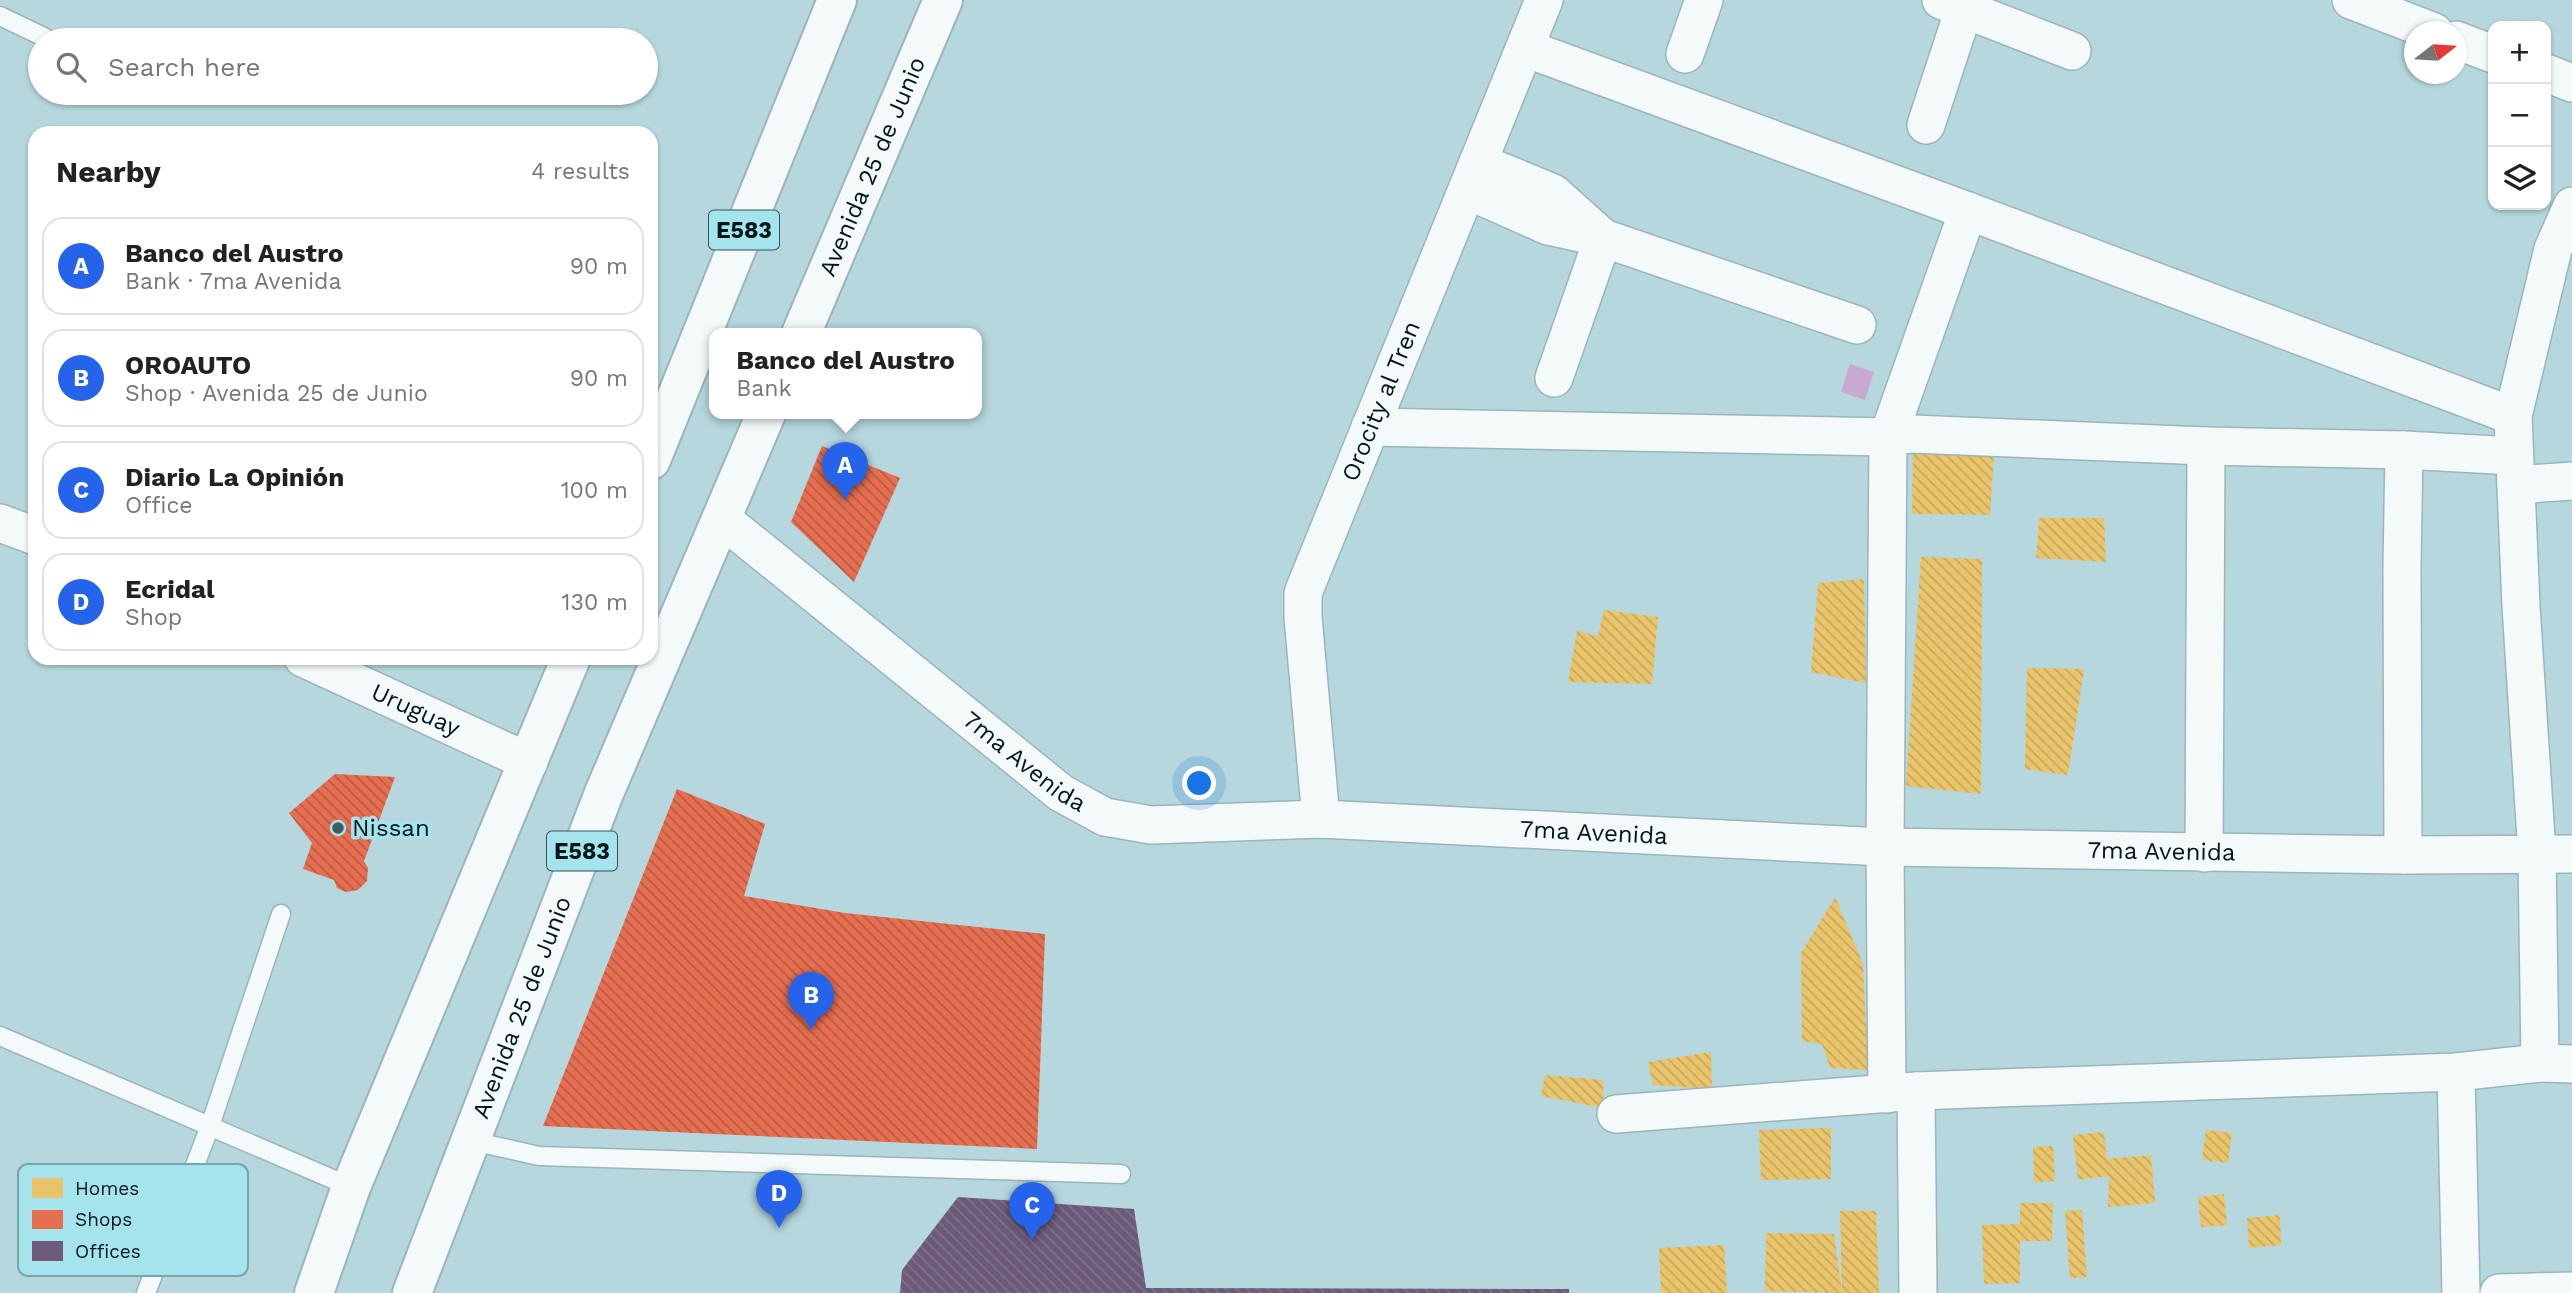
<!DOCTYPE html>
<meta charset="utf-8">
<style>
:root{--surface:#fff;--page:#f2f2f2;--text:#222;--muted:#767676;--line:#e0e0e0;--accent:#2563eb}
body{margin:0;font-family:"Work Sans",sans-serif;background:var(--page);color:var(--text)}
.controls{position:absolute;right:21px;top:21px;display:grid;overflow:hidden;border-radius:14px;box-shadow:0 2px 5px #0004}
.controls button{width:63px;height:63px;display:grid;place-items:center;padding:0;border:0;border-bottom:2px solid var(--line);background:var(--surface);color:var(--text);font:35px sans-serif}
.compass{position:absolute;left:2404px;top:21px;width:63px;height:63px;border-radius:50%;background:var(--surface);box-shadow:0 2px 5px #0004;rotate:73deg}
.you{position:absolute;left:1200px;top:784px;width:24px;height:24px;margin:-18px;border:5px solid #fff;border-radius:50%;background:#1a73e8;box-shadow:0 0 0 10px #1a73e833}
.badge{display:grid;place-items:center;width:46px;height:46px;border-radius:50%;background:var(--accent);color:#fff;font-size:23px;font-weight:700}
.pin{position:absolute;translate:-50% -58px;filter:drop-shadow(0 2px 4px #0008)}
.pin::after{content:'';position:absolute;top:37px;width:24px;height:21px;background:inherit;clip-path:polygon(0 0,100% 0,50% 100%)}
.popup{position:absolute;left:709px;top:328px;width:273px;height:91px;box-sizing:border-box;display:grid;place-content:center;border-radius:14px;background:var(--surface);filter:drop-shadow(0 2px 5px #0005);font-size:23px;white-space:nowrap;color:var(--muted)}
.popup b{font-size:26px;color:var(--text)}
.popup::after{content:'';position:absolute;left:50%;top:100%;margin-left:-14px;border:14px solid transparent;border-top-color:var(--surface)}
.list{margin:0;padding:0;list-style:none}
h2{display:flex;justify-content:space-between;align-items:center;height:91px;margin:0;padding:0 28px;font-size:30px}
h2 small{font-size:23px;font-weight:400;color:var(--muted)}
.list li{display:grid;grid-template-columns:46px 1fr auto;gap:21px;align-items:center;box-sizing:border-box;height:98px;margin:0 14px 14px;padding:0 14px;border:2px solid var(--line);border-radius:21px}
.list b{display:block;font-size:26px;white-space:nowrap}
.list p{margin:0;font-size:23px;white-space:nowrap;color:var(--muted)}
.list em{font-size:23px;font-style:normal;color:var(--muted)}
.icon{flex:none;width:38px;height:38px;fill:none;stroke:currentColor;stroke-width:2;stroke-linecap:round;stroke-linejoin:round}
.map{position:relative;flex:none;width:2572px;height:1293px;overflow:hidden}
.search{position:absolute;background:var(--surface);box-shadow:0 2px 5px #0004;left:28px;top:28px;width:630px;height:77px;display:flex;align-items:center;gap:18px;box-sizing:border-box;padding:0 24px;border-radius:38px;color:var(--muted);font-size:26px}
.panel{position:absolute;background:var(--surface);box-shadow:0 2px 5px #0004;left:28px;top:126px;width:630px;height:539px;border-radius:21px}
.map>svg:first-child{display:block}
.water{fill:#c8a9d1}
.homes{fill:url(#homes-back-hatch)}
.shops{fill:url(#shops-back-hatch)}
.offices{fill:url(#offices-back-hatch)}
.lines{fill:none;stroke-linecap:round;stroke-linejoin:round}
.service-casing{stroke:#9bb5ba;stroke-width:21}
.minor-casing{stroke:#9bb5ba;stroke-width:40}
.primary-casing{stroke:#9bb5ba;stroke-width:42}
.service{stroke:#f4f9fa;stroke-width:18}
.minor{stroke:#f4f9fa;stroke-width:37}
.primary{stroke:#f4f9fa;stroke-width:38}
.poi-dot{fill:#3f5a5e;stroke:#a5e3ed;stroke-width:2.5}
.labels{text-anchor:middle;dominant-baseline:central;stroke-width:7;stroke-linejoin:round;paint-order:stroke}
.shield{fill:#a5e3ed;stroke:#325459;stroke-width:2}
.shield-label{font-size:23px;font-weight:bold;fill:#00161a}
.street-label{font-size:24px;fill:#00161a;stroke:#a5e3ed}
.poi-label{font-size:24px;fill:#00161a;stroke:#a5e3ed;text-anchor:start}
.key{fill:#a5e3ed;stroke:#73a6ae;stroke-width:2}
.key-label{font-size:19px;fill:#00161a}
</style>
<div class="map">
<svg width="2572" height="1293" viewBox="0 0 2572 1293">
<defs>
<pattern id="homes-back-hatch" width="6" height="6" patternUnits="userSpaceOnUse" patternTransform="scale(1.75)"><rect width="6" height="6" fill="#e9c46a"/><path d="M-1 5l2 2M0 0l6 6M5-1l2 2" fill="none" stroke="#c6a85b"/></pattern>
<pattern id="shops-back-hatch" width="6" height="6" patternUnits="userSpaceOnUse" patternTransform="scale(1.75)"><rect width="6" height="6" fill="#e76f51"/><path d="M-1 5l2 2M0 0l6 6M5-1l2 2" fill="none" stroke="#b95a42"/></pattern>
<pattern id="offices-back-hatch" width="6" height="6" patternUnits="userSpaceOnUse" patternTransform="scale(1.75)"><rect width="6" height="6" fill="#6d597a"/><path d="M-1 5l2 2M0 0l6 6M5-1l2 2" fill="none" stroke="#7e718a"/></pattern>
</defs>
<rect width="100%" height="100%" fill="#b5d7dd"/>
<!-- water -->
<path class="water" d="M1850,364L1874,372L1865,400L1841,392Z"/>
<!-- homes -->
<g class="homes">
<path d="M1913,438L1994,451L1990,515L1912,514Z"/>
<path d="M2039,518H2104L2106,562L2036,558Z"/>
<path d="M1921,557L1982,559L1981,794L1906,786Z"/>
<path d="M1864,579L1866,683L1811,672L1818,583Z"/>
<path d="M1604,610L1658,617L1652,684L1568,682L1577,631L1598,636Z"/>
<path d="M2027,668L2084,669L2068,775L2025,769Z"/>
<path d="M1835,897L1863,964L1868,1070L1830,1068L1822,1044L1802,1041L1801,953Z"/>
<path d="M1711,1052L1712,1089L1653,1085L1648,1062Z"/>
<path d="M1545,1075L1603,1080L1604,1108L1541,1096Z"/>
<path d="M1831,1128V1179L1761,1180L1759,1130Z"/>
<path d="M2206,1130L2232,1133L2228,1163L2202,1160Z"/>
<path d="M2104,1132L2107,1159L2151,1155L2155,1203L2108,1207L2109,1176L2078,1180L2073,1135Z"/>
<path d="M2053,1146L2055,1181L2034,1182L2033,1147Z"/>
<path d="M2224,1194L2227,1225L2201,1227L2198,1197Z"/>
<path d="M2020,1203H2053L2052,1241H2020V1283L1984,1284L1982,1225L2020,1224Z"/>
<path d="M2082,1210L2087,1277L2070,1278L2065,1211Z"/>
<path d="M1840,1211H1876L1879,1293H1842Z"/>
<path d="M2280,1215L2281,1245L2249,1248L2247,1218Z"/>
<path d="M1766,1233L1834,1234L1842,1293L1765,1291Z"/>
<path d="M1724,1245L1727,1293H1661L1659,1248Z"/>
</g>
<!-- shops -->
<g class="shops">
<path d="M822,446L900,478L854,582L791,522Z"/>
<path d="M335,774L395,777L364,861L368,868L367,881L358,890L346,892L337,888L334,880L303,869L312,843L289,813Z"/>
<path d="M677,789L765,824L744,896L845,913L1045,934L1037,1149L543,1126Z"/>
</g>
<!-- offices -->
<path class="offices" d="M958,1197L1134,1209L1146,1288L1569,1289V1293H900L902,1270Z"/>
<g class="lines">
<defs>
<g id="service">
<path d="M0,16L44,37"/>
<path d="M0,1036L351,1187"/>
<path d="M472,1141L539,1156L1121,1174"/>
<path d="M146,1293L210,1126L281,914"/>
</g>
<g id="minor">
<path d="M1941,0L2072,51"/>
<path d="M2351,0L2434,32"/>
<path d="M2456,40L2493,54"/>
<path d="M1525,48L1968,211L2513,416"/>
<path d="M1685,54L1704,0"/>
<path d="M2546,73L2572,83"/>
<path d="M1926,125L1964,9"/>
<path d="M1478,162L1553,193L1602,237"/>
<path d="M1467,190L1548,226L1603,238L1857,325"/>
<path d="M1554,378L1603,238"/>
<path d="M1370,427L1888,437L1913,434L2206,446L2404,450L2514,456"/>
<path d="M2516,485L2572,481"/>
<path id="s1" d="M722,519L1061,793L1105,817L1151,825L1321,819L1885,847L2403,855L2572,854"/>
<path d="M0,523L35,536"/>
<path id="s2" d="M303,658L529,762"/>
<path id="s3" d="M1321,819L1303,617V593L1544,0"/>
<path d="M2204,853L2206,446"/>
<path d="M2403,855L2402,567L2404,450"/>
<path d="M2540,1063L2537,854L2521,606L2513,416L2553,249L2572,206"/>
<path d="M2456,1072L2461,1293"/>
<path d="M1916,1091L1918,1293"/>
<path d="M1887,1094L1885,847L1888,437L1968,211"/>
<path d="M1616,1114L1916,1091L2456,1072L2540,1063L2572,1064"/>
<path d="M2499,1293L2572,1291"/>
</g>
<g id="primary">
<path id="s4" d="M801,334L943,0"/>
<path d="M651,460L837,0"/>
<path d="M314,1293L351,1187L571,658"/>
<path id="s5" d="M412,1293L604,793L766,414"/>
</g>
</defs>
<!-- service casing -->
<use href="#service" class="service-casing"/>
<!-- minor casing -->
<use href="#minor" class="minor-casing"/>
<!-- primary casing -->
<use href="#primary" class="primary-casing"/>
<!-- service -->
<use href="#service" class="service"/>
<!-- minor -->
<use href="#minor" class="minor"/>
<!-- primary -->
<use href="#primary" class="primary"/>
</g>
<!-- markers -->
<circle class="poi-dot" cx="338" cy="828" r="7"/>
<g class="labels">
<!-- shield labels -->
<g class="shield">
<rect x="709" y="210.5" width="70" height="39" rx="5"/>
<rect x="547" y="831.5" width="70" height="39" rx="5"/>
</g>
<g class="shield-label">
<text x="744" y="230">E583</text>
<text x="582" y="851">E583</text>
</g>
<!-- street labels -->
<g class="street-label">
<text stroke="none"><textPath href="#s4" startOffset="182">Avenida 25 de Junio</textPath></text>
<text stroke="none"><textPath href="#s3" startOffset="434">Orocity al Tren</textPath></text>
<text stroke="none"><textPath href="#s2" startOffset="124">Uruguay</textPath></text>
<text stroke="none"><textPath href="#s1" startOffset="388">7ma Avenida</textPath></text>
<text stroke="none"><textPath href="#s1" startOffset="976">7ma Avenida</textPath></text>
<text stroke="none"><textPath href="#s1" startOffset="1544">7ma Avenida</textPath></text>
<text stroke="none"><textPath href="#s5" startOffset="306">Avenida 25 de Junio</textPath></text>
</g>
<!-- poi labels -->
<g class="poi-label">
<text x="352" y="828">Nissan</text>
</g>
</g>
<!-- legend -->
<rect x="18" y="1164" width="230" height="112" rx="10" class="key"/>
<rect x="32" y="1178" width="31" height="20" fill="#e9c46a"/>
<rect x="32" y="1210" width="31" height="19" fill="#e76f51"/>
<rect x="32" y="1241" width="31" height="20" fill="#6d597a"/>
<g class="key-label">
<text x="75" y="1195">Homes</text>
<text x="75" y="1226">Shops</text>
<text x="75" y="1258">Offices</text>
</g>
</svg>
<div class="controls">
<button>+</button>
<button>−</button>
<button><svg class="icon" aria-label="layers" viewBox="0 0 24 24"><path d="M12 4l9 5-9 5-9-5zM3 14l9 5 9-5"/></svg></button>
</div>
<svg class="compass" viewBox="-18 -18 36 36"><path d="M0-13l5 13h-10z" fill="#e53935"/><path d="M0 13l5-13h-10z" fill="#767676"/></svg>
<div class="you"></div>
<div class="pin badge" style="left:845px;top:500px">A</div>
<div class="popup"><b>Banco del Austro</b>Bank</div>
<div class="pin badge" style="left:811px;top:1030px">B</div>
<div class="pin badge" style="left:1032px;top:1240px">C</div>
<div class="pin badge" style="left:779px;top:1228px">D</div>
<div class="search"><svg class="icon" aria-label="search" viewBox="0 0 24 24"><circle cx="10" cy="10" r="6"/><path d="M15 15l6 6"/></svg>Search here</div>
<section class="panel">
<h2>Nearby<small>4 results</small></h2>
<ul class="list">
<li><span class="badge">A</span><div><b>Banco del Austro</b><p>Bank · 7ma Avenida</p></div><em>90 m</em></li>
<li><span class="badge">B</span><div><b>OROAUTO</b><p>Shop · Avenida 25 de Junio</p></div><em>90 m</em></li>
<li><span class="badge">C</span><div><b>Diario La Opinión</b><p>Office</p></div><em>100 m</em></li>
<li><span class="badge">D</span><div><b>Ecridal</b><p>Shop</p></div><em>130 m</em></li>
</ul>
</section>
</div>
